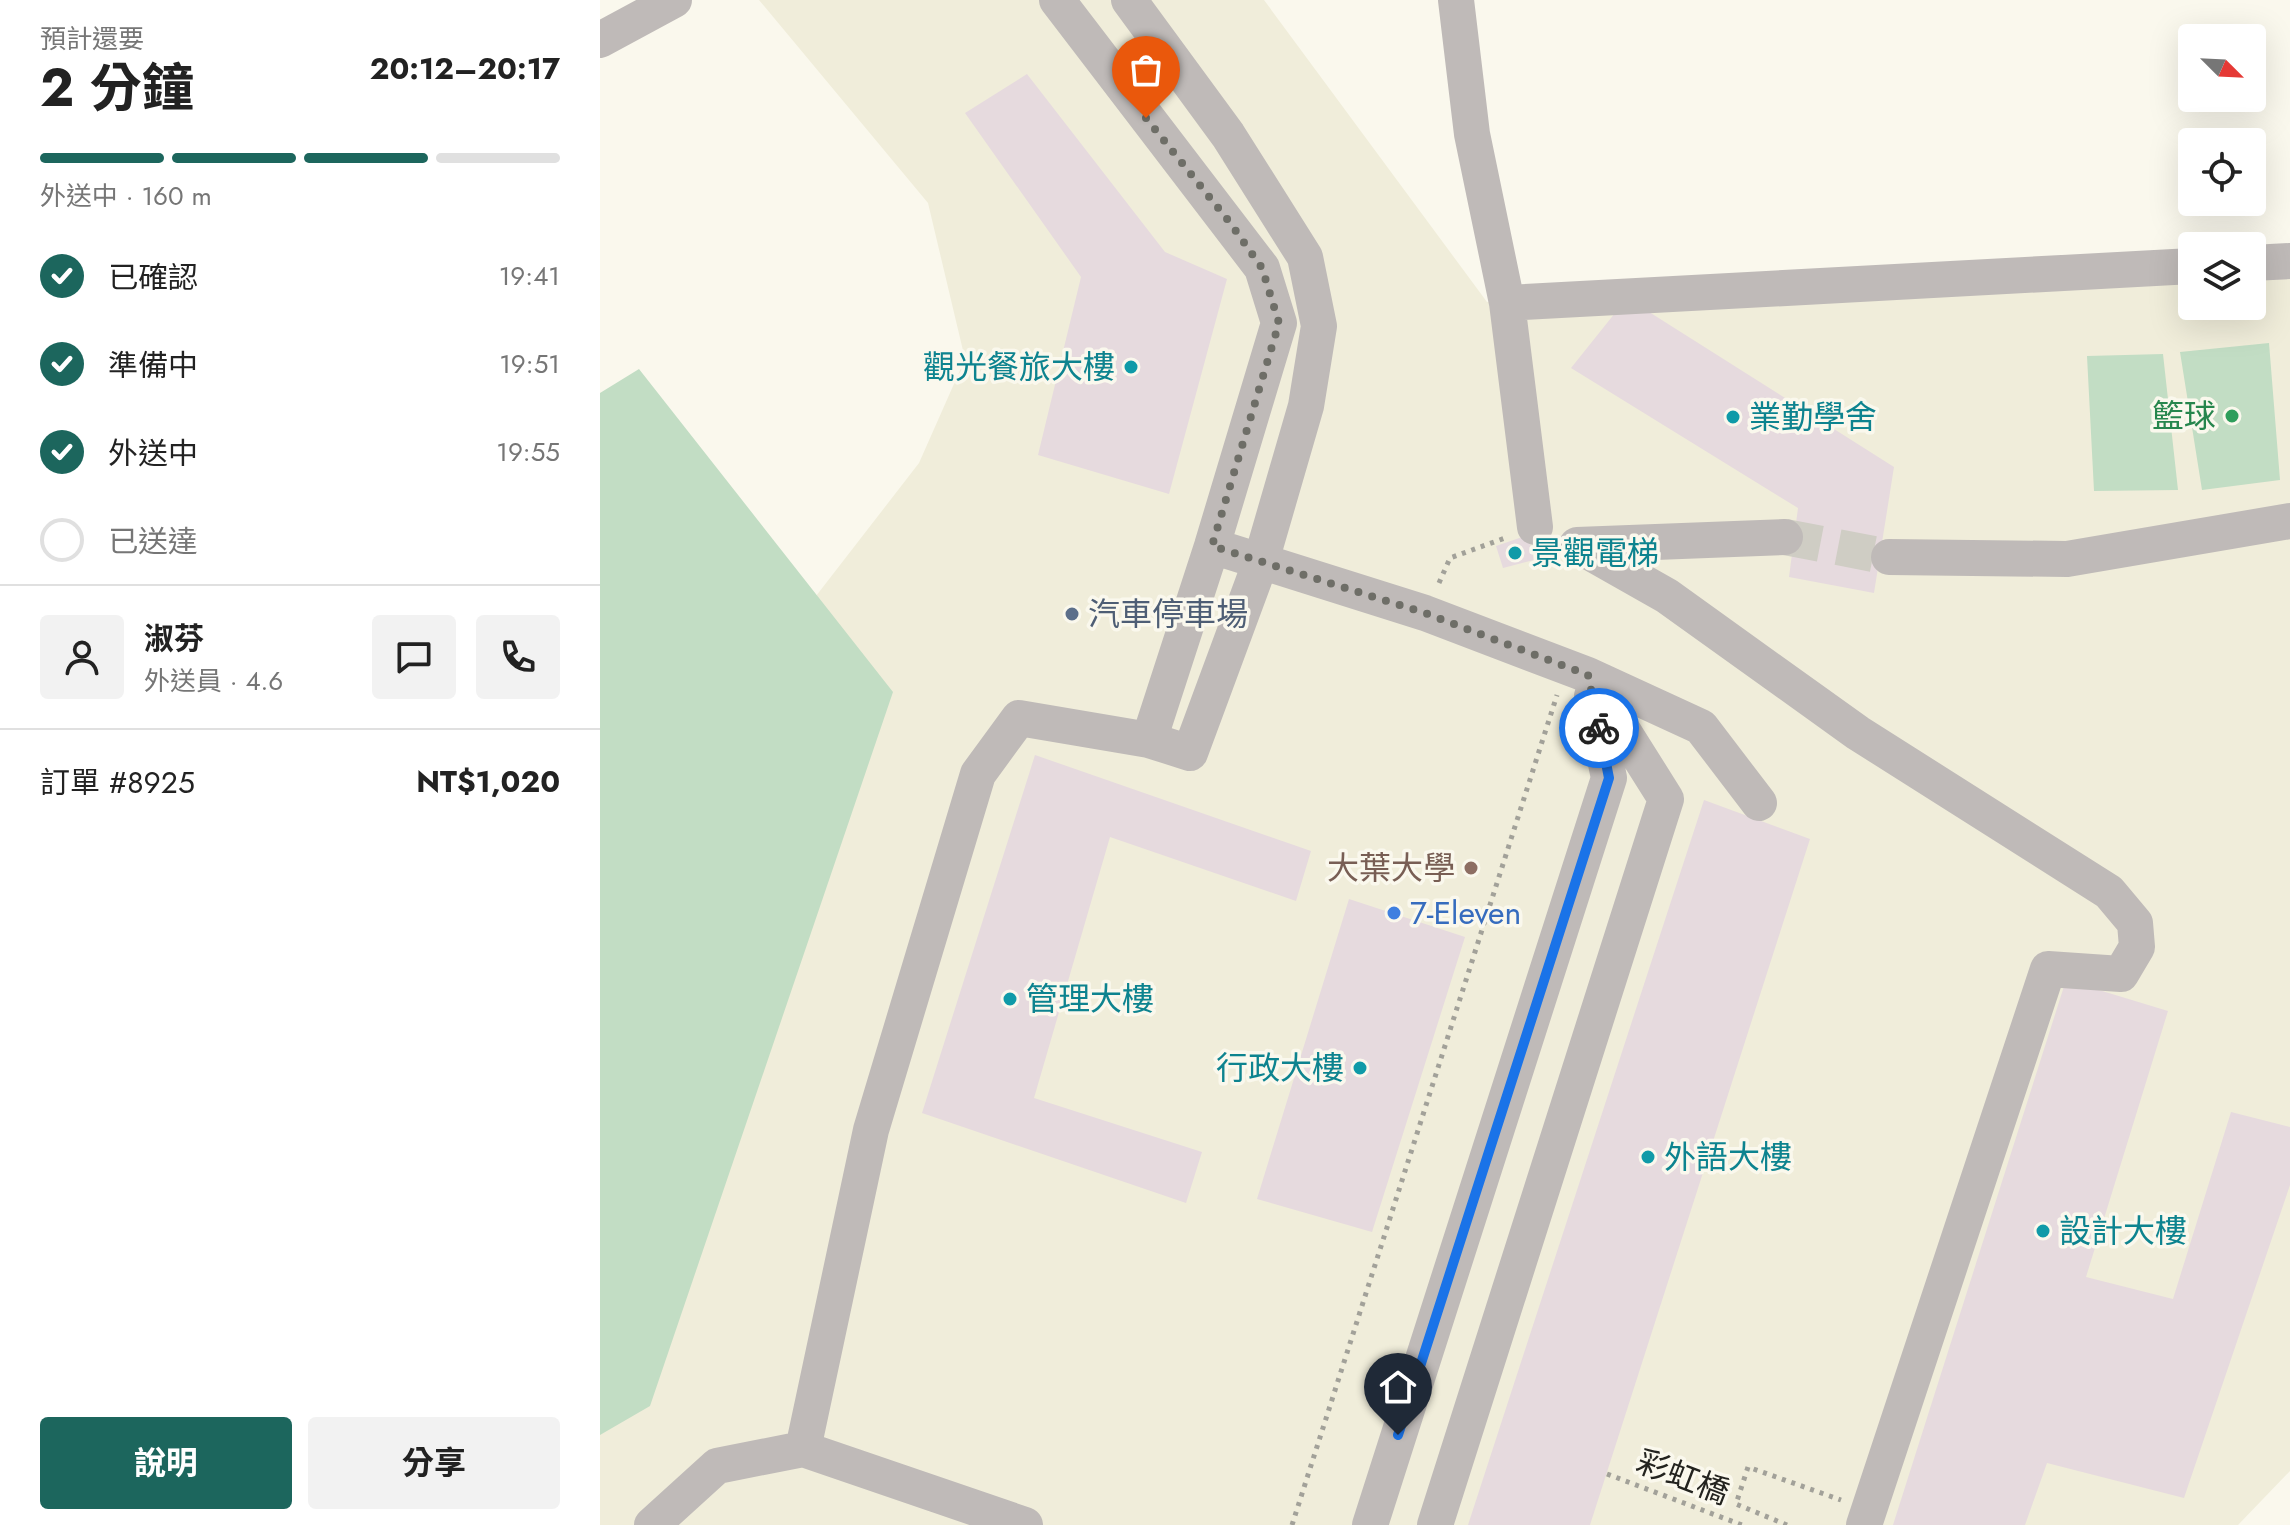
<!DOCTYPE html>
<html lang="zh-TW">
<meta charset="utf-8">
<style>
body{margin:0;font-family:Jost,"Noto Sans TC",sans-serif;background:#f2f2f2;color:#222;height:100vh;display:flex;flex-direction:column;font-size:30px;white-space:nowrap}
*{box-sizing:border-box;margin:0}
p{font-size:26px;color:#767676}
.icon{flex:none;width:44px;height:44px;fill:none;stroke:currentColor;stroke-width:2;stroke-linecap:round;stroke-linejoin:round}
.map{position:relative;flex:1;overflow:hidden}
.sheet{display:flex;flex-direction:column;background:#fff;width:600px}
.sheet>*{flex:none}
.needle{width:52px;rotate:114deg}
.buttons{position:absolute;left:1578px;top:24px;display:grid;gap:16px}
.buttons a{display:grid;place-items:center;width:88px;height:88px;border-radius:8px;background:#fff;box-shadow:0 8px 32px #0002;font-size:40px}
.pin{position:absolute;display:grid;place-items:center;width:68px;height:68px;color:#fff;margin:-82px -34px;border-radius:50% 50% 50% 0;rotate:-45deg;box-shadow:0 0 8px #0007}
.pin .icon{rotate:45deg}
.courier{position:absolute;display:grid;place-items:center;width:80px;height:80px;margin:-40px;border:6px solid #1a73e8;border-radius:50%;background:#fff;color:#222;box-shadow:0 2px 10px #0007}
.headline em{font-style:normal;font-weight:700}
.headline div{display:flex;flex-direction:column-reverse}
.headline{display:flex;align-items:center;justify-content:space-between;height:136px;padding:0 40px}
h1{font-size:52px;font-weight:700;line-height:60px}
.bar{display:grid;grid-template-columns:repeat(4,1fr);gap:12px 8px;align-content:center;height:96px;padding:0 40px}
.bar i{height:10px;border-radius:6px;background:#e0e0e0}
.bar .on{background:#1c665d}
.bar p{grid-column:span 4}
.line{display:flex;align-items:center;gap:20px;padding:0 40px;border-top:2px solid #e0e0e0}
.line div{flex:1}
.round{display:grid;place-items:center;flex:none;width:84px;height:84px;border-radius:8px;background:#f2f2f2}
ol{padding:0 40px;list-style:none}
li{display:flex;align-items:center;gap:24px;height:88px}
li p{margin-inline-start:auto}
li .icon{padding:8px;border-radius:50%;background:#1c665d;color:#fff;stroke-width:4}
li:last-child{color:#767676}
li i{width:44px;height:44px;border:4px solid #e0e0e0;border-radius:50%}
.button{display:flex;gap:16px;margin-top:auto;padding:16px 40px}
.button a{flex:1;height:92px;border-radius:8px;background:#1c665d;color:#fff;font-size:32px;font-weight:700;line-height:92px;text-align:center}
.button a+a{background:#f2f2f2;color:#222}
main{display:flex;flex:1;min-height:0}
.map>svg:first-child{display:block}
.built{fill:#f0edda}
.green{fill:#c2ddc4}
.building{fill:#e6dade}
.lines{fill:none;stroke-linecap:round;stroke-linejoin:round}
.minor-tunnel{stroke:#cfcdc4;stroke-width:36;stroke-dasharray:36 18;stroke-linecap:butt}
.path{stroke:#a2a199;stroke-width:5;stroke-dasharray:4 6;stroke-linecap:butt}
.minor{stroke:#bfbab8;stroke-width:36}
.done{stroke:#6e6e67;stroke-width:8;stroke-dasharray:0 14.4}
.route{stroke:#1a73e8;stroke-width:10}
.culture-dot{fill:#0f9aa8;stroke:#faf8ed;stroke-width:3}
.leisure-dot{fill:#2e9e5b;stroke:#faf8ed;stroke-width:3}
.service-dot{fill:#5c6f8a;stroke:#faf8ed;stroke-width:3}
.education-dot{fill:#8d6e63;stroke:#faf8ed;stroke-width:3}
.shop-dot{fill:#3f7fe0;stroke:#faf8ed;stroke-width:3}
.labels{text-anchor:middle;stroke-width:7;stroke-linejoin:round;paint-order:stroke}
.culture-label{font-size:32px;fill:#0d838f;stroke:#faf8ed;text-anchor:start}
.leisure-label{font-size:32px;fill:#27864d;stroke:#faf8ed;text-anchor:end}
.service-label{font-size:32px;fill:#4e5e75;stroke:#faf8ed;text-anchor:start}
.education-label{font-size:32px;fill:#785e54;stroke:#faf8ed;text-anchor:end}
.shop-label{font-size:32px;fill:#366cbe;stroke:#faf8ed;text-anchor:start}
.street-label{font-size:32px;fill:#23231f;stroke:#faf8ed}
</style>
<main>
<section class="sheet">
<div class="headline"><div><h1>2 分鐘</h1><p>預計還要</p></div><em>20:12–20:17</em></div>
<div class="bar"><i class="on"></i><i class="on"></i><i class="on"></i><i></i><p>外送中 · 160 m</p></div>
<ol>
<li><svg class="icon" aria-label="check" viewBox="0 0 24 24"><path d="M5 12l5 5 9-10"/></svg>已確認<p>19:41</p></li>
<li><svg class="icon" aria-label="check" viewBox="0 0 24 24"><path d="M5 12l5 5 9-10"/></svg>準備中<p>19:51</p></li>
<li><svg class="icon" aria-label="check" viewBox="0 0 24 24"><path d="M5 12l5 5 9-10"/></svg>外送中<p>19:55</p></li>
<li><i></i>已送達</li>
</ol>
<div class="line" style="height:144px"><a class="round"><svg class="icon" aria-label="person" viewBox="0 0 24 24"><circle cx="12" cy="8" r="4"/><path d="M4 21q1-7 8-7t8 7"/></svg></a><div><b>淑芬</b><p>外送員 · 4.6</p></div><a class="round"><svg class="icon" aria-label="chat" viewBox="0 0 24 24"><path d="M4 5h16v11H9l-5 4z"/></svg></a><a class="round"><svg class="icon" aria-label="phone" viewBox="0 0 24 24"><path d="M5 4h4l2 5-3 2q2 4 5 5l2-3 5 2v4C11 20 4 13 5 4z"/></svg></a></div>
<div class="line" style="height:104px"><div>訂單 #8925</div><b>NT$1,020</b></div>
<div class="button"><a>說明</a><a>分享</a></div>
</section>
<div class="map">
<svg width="1690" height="1525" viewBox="0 0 1690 1525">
<rect width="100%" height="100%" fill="#faf8ed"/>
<!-- built -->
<path class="built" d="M 159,0 L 664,0 L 887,302 L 1592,263 L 1592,306 L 1652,306 L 1652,259 L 1690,257 L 1690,1471 L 1638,1525 L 0,1525 L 0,995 L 103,742 L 319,463 L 365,359 L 328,203 Z"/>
<!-- green -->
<path class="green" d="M 1669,343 L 1680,480 L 1602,490 L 1580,352 Z
M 1563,354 L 1578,490 L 1494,491 L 1487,356 Z
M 39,369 L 293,692 L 50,1406 L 0,1435 L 0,393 Z"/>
<!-- building -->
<path class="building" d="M 427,74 L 565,252 L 627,279 L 569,494 L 438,455 L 481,277 L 365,113 Z
M 1027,298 L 1294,467 L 1274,593 L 1189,577 L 1198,508 L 971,368 Z
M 928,535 L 934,560 L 903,568 L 896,546 Z
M 435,755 L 711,851 L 696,901 L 510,837 L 434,1098 L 602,1152 L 586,1203 L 322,1113 Z
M 1104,800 L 1210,839 L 990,1525 L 868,1525 Z
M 749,899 L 865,937 L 772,1232 L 657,1199 Z
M 1466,980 L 1568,1011 L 1486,1277 L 1573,1299 L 1631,1112 L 1690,1127 L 1690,1185 L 1584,1498 L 1447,1463 L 1425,1525 L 1293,1525 Z"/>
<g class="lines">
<!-- minor-tunnel -->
<path class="minor-tunnel" d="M 1185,537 L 1289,557"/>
<!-- path -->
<path class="path" d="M 839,583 L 850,558 L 905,538
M 1007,1474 L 1142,1525
M 692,1525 L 957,695
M 1187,1525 L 1136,1504 L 1148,1467 L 1241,1500"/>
<!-- minor -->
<path class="minor" d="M 457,0 L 662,268 L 679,323 L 612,546 L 549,740
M 856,0 L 872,134 L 907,303 L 935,527
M 0,40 L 74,0
M 1652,263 L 1690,261
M 907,303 L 1592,266
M 1185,537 L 977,545 L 1067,596 L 1258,733 L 1509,892 L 1535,923 L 1537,947 L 1521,974 L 1448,969 L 1264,1525
M 612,546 L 825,613 L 988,675 L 1066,799 L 835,1525
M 1289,557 L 1467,559 L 1690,521
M 988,675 L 1101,727 L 1159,803
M 52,1525 L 117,1466 L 203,1449
M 425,1525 L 203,1449 L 271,1130 L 378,774 L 419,718 L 549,740 L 590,753 L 661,561 L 706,406 L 719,326 L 705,257 L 628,135 L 529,0
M 770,1525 L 1009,778 L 992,696"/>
</g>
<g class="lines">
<!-- done -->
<path class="done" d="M 546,118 L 631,224 L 662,268 L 679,323 L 612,546 L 825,613 L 988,675 L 999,728"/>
<!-- route -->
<path class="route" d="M 798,1435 L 1009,778 L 999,728"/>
</g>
<!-- markers -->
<g class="culture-dot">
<circle cx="531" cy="367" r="8"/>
<circle cx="1133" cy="417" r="8"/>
<circle cx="915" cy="553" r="8"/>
<circle cx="410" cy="999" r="8"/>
<circle cx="760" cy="1068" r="8"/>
<circle cx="1048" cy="1157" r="8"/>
<circle cx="1443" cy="1231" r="8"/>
</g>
<circle class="leisure-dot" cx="1632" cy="416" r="8"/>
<circle class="service-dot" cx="472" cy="614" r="8"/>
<circle class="education-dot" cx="871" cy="868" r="8"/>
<circle class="shop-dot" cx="794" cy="913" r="8"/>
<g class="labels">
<!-- culture labels -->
<g class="culture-label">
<text x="515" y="378" text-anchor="end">觀光餐旅大樓</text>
<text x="1149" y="428">業勤學舍</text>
<text x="931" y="564">景觀電梯</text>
<text x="426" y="1010">管理大樓</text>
<text x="744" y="1079" text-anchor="end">行政大樓</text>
<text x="1064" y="1168">外語大樓</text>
<text x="1459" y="1242">設計大樓</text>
</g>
<!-- leisure labels -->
<g class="leisure-label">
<text x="1616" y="427">籃球</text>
</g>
<!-- service labels -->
<g class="service-label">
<text x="488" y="625">汽車停車場</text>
</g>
<!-- education labels -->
<g class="education-label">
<text x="855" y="879">大葉大學</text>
</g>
<!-- shop labels -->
<g class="shop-label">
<text x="810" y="924">7-Eleven</text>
</g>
<!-- street labels -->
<g class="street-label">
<text transform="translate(1083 1477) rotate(21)" y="11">彩虹橋</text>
</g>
</g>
</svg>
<div class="buttons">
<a><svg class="needle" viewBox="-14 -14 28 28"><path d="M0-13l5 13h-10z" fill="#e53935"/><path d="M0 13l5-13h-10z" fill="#767676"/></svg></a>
<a><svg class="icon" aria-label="locate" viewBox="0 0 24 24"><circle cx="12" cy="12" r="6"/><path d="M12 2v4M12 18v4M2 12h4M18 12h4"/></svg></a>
<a><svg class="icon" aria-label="layers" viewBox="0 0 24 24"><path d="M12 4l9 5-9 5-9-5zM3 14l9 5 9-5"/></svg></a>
</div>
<div class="pin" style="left:546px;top:118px;background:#ea580c"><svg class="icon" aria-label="bag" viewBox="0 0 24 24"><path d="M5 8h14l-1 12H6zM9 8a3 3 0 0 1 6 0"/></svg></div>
<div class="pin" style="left:798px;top:1435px;background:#1f2937"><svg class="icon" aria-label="home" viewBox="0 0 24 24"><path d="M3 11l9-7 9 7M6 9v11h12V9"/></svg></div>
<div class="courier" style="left:999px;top:728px"><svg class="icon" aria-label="bike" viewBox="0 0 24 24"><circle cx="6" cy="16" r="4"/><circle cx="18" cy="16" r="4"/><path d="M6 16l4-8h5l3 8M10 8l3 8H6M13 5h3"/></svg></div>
</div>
</main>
